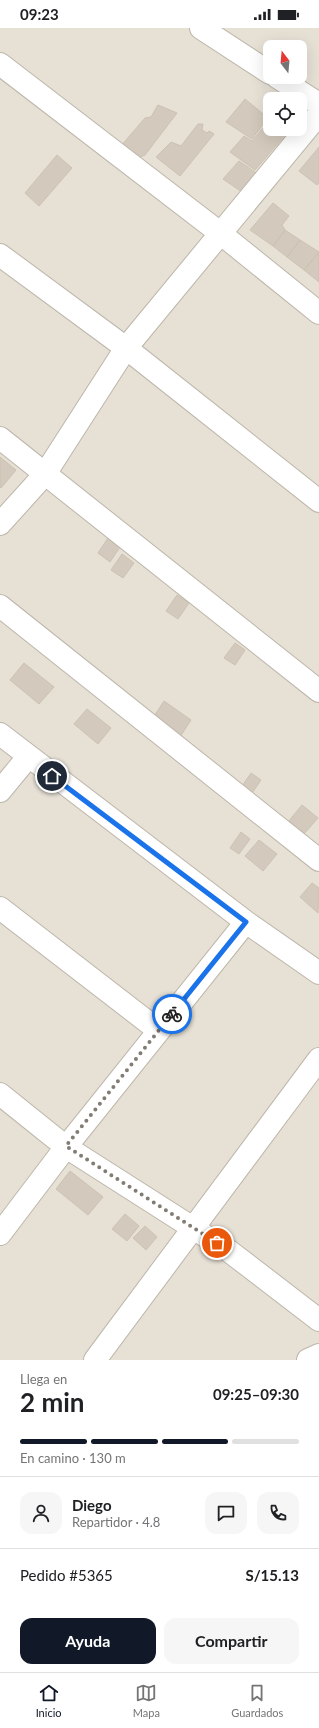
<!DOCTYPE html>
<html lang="es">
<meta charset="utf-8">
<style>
body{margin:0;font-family:Lato,sans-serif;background:#f6f6f6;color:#202124;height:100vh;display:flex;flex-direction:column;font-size:15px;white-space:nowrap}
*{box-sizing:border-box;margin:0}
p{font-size:13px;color:#757577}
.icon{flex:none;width:22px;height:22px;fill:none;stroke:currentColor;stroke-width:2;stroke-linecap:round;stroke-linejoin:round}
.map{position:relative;height:1332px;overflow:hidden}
.panel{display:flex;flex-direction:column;background:#fff;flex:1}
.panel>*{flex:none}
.needle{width:26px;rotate:344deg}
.tools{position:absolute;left:263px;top:12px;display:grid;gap:8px}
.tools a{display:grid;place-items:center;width:44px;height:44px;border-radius:8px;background:#fff;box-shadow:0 4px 16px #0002;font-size:20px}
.pin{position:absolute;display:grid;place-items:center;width:34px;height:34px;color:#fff;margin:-17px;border:2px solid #fff;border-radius:50%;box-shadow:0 1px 4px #0007}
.courier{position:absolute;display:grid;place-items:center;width:40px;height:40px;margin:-20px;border:3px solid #1a73e8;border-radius:50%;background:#fff;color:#222;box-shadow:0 1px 5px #0007}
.summary em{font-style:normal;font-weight:700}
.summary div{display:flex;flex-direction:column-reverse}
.summary{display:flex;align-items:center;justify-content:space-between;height:68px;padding:0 20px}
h1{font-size:26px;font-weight:700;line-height:30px}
.bar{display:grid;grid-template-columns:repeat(4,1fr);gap:6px 4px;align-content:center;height:48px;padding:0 20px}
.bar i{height:5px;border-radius:3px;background:#e0e0e0}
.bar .selected{background:#111827}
.bar p{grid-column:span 4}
.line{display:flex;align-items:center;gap:10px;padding:0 20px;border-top:1px solid #e0e0e0}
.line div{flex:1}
.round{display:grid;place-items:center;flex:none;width:42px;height:42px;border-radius:12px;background:#f6f6f6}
.action{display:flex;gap:8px;margin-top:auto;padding:8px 20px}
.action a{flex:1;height:46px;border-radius:12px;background:#111827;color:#fff;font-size:16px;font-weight:700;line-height:46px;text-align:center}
.action a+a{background:#f6f6f6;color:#202124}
.status{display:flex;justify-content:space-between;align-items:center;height:28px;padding:0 20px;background:#fff;direction:ltr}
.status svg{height:11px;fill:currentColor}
.tab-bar{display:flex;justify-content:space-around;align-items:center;height:56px;border-top:1px solid #e0e0e0;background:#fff;font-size:11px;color:#757577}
.tab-bar a{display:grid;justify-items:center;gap:2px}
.tab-bar .selected{color:#111827}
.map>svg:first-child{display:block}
.residential{fill:#e6e0d5;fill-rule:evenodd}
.building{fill:#d3cabd;stroke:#cdc2b1}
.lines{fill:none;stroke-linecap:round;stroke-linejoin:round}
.street-casing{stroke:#bdb6aa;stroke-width:24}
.street{stroke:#fff;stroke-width:22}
.done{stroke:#827d74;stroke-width:4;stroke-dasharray:0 7.2}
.route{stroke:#1a73e8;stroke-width:5}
</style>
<div class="status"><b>09:23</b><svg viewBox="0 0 49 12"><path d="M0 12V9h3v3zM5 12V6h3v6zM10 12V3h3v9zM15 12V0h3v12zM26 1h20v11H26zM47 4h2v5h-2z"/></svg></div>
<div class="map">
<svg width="319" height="1332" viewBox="0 0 319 1332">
<rect width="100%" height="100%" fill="#f2efe7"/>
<!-- residential -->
<path class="residential" d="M 0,0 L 319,0 L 319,1332 L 0,1332 ZM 270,19 L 300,19 L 300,49 L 270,49 ZM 270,71 L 300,71 L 300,101 L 270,101 Z"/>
<!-- building -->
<path class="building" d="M 245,71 L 268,90 L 252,111 L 226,94 Z
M 158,77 L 177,85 L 145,127 L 134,132 L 120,119 L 145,90 L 151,89 Z
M 269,93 L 270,101 L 280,101 L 286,106 L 255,142 L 230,124 L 244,108 L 252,113 Z
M 198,96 L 203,96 L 202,102 L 207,105 L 209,103 L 214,106 L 180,148 L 156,129 L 171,114 L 181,118 Z
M 319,119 L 319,154 L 317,157 L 299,143 Z
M 57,127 L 72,140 L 39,178 L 25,165 Z
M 239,133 L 258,146 L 242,164 L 223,151 Z
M 273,175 L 289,188 L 282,197 L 285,202 L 273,218 L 250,202 Z
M 285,202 L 300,212 L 287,229 L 273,218 Z
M 300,212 L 319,224 L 304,242 L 287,229 Z
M 319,224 L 319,254 L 304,242 Z
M 0,429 L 16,442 L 1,460 L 0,459 Z
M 108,510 L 120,519 L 110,534 L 98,525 Z
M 122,526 L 134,535 L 123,550 L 111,542 Z
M 177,567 L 189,575 L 178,591 L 166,583 Z
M 235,615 L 245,622 L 235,637 L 224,630 Z
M 24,635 L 54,659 L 39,676 L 10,652 Z
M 164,673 L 191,692 L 178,712 L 151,693 Z
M 87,681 L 111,700 L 98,716 L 74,696 Z
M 251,745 L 261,752 L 250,768 L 240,761 Z
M 302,777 L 318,790 L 303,807 L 288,794 Z
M 241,804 L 250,811 L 239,826 L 230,820 Z
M 259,812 L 277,826 L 263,843 L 245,828 Z
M 312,855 L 319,860 L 318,885 L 300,869 Z
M 70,1143 L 103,1169 L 88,1187 L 56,1161 Z
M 125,1186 L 139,1198 L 127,1213 L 112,1201 Z
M 145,1198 L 157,1209 L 146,1222 L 133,1210 Z"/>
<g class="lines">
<!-- street casing -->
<g class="street-casing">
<path id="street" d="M 201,0 L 270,45
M 0,36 L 220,205 L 319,285
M 277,49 L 319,76
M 0,227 L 126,320 L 319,473
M 0,410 L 319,663
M 0,496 L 45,446 L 126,320 L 319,86
M 0,578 L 319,832
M 0,706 L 246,894 L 319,945
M 0,763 L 28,729
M 0,880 L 158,1002
M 0,1066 L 66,1119 L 229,1223 L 319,1292
M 0,1206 L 66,1119 L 246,894
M 95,1332 L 319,1031
M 308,1332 L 319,1327"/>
</g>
<!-- street -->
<use href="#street" class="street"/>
</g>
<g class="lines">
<!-- done -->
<path class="done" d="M 172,986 L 66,1118 L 217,1215"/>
<!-- route -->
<path class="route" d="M 52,748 L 246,894 L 172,986"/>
</g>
</svg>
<div class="tools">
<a><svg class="needle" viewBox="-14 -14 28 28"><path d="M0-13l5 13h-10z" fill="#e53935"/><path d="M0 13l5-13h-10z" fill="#757577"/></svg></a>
<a><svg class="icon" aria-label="locate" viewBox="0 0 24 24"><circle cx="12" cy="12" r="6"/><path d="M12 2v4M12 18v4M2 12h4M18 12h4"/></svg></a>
</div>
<div class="pin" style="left:217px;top:1215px;background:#ea580c"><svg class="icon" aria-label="bag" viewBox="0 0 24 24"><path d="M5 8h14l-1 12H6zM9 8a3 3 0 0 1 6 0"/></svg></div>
<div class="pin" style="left:52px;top:748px;background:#1f2937"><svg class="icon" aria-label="home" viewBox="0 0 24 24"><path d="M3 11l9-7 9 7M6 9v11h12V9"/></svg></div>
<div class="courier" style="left:172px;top:986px"><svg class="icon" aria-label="bike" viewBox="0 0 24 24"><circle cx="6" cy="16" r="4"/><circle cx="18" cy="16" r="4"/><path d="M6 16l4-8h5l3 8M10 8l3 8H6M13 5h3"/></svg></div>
</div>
<section class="panel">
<div class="summary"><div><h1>2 min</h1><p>Llega en</p></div><em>09:25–09:30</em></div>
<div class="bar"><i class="selected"></i><i class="selected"></i><i class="selected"></i><i></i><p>En camino · 130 m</p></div>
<div class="line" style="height:72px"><a class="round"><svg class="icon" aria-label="person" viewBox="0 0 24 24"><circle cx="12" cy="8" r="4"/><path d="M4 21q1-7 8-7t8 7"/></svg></a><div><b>Diego</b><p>Repartidor · 4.8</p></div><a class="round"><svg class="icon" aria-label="chat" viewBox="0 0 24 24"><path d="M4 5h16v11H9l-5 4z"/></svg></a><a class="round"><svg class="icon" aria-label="phone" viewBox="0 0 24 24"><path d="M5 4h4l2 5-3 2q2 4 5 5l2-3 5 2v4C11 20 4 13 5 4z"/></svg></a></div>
<div class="line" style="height:52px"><div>Pedido #5365</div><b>S/15.13</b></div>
<div class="action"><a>Ayuda</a><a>Compartir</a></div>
</section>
<nav class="tab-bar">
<a class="selected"><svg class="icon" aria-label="home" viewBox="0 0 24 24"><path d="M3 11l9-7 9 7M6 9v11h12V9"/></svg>Inicio</a>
<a><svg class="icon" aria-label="map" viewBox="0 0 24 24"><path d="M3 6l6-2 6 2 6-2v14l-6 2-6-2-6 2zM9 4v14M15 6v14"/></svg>Mapa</a>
<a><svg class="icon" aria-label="saved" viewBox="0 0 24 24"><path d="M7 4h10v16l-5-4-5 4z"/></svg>Guardados</a>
</nav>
